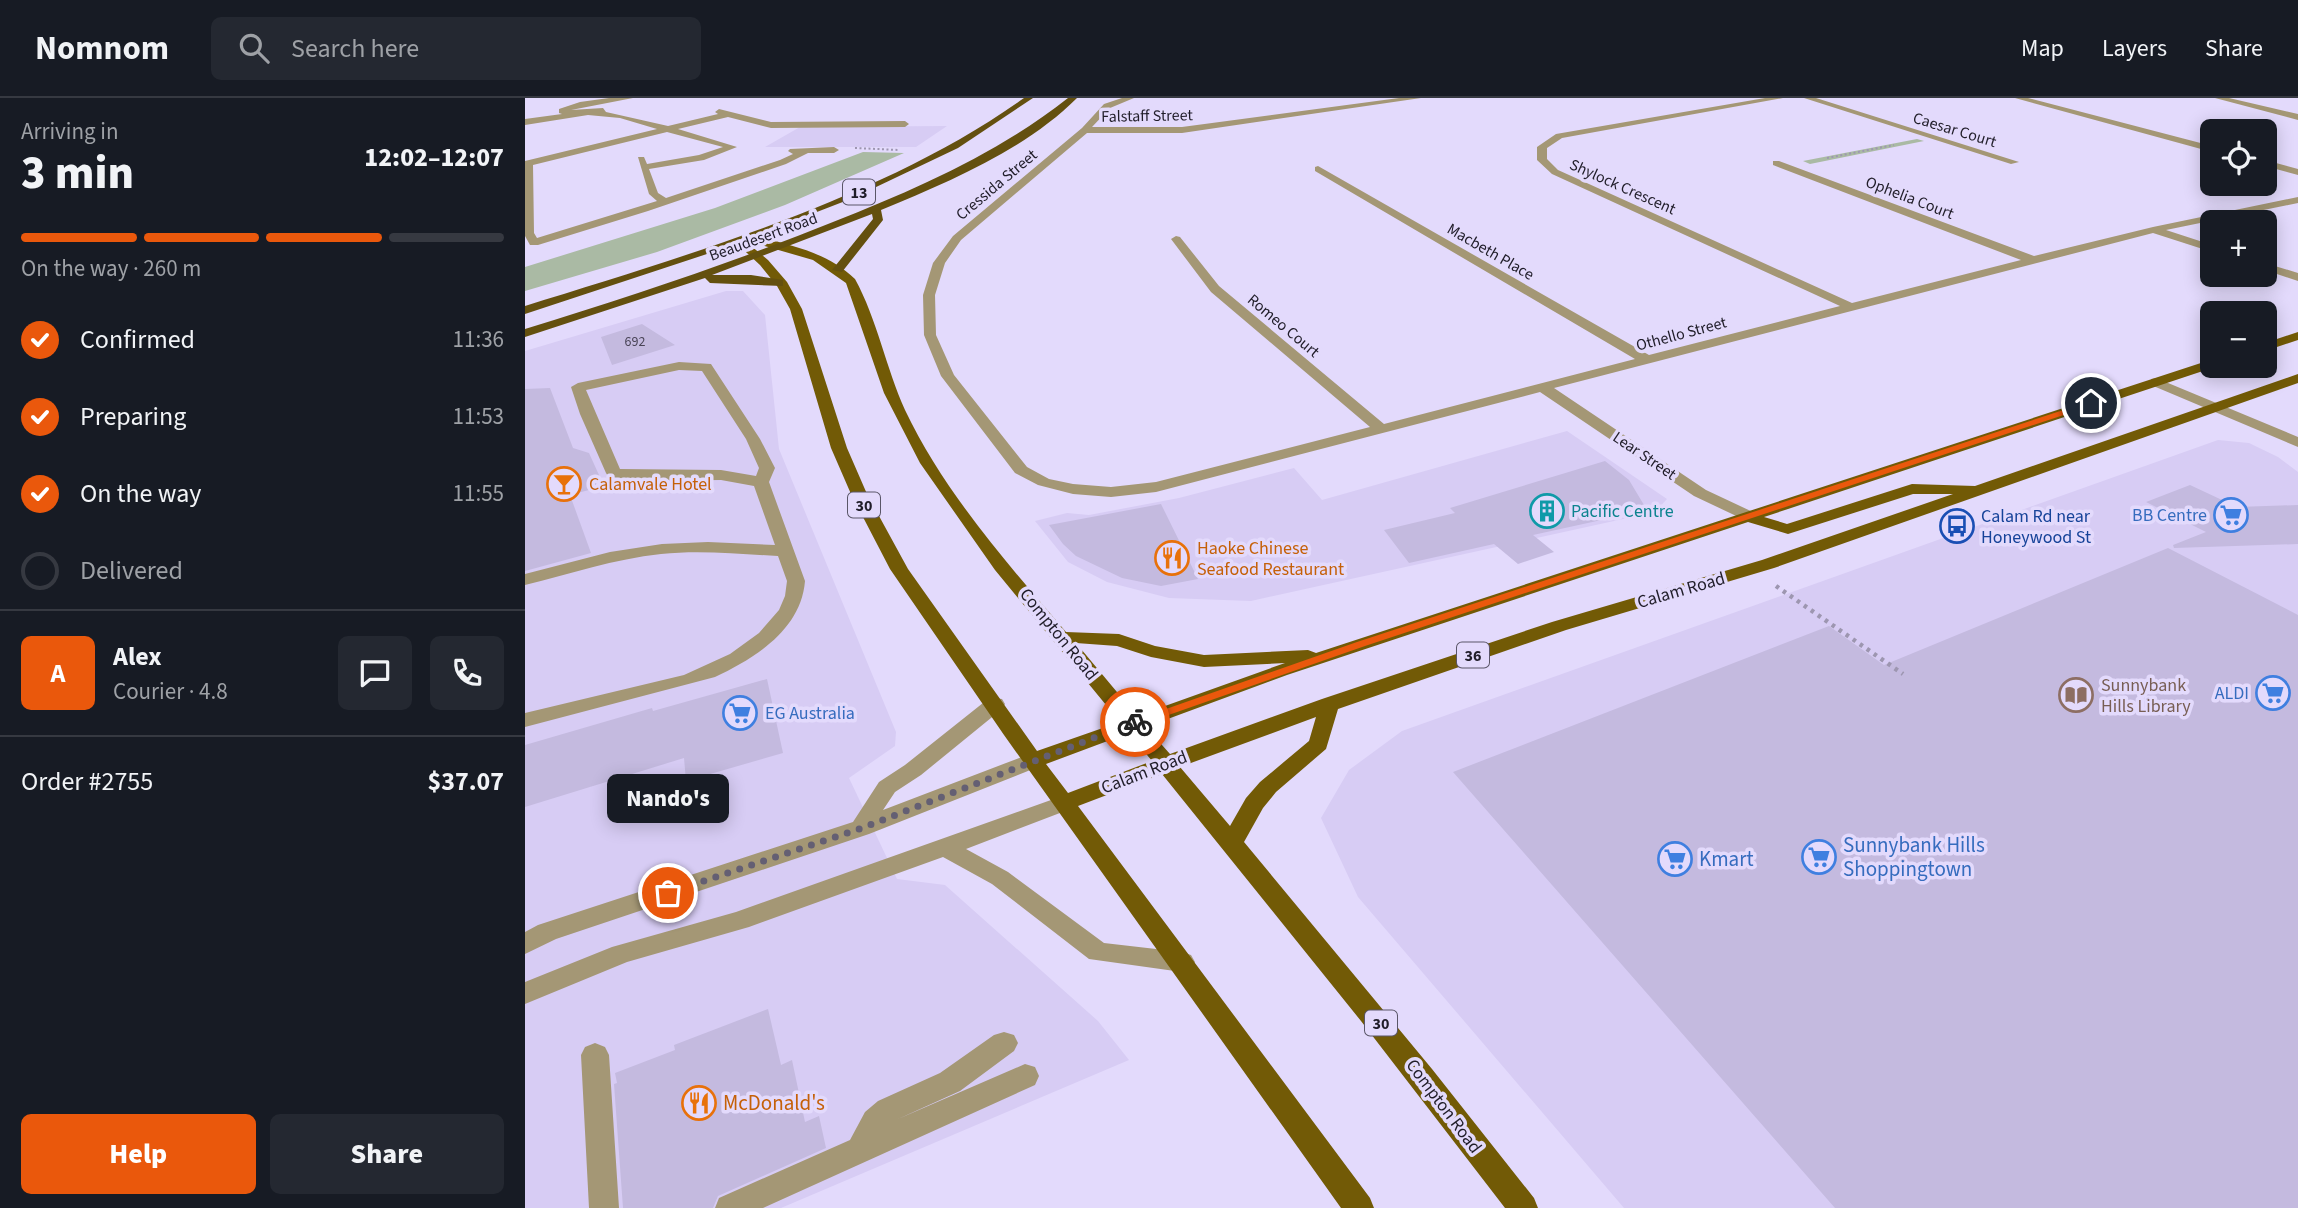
<!DOCTYPE html>
<meta charset="utf-8">
<style>
body{margin:0;font-family:"Source Sans 3",sans-serif;background:#242831;color:#f1f3f6;height:100vh;display:flex;flex-direction:column;font-size:26px;white-space:nowrap}
*{box-sizing:border-box;margin:0}
p{font-size:23px;color:#9ea1a6}
.icon{flex:none;width:38px;height:38px;fill:none;stroke:currentColor;stroke-width:2;stroke-linecap:round;stroke-linejoin:round}
.map{position:relative;flex:1;overflow:hidden}
.side{display:flex;flex-direction:column;background:#171b24;width:525px}
.side>*{flex:none}
.controls{position:absolute;left:1675px;top:21px;display:grid;gap:14px}
.controls a{display:grid;place-items:center;width:77px;height:77px;border-radius:10px;background:#171b24;box-shadow:0 4px 18px #0003;font-size:35px}
.pin{position:absolute;display:grid;place-items:center;width:60px;height:60px;color:#fff;margin:-30px;border:4px solid #fff;border-radius:50%;box-shadow:0 2px 7px #0007}
.courier{position:absolute;display:grid;place-items:center;width:70px;height:70px;margin:-35px;border:5px solid #ea580c;border-radius:50%;background:#fff;color:#222;box-shadow:0 2px 9px #0007}
.bubble{position:absolute;height:49px;border-radius:10px;background:#171b24;box-shadow:0 4px 18px #0003;font-size:23px;font-weight:800;line-height:49px;text-align:center}
.summary em{font-style:normal;font-weight:800}
.summary div{display:flex;flex-direction:column-reverse}
.summary{display:flex;align-items:center;justify-content:space-between;height:119px;padding:0 21px}
h1{font-size:46px;font-weight:800;line-height:52px}
.bar{display:grid;grid-template-columns:repeat(4,1fr);gap:10px 7px;align-content:center;height:84px;padding:0 21px}
.bar i{height:9px;border-radius:5px;background:#363941}
.bar .active{background:#ea580c}
.bar p{grid-column:span 4}
.line{display:flex;align-items:center;gap:18px;padding:0 21px;border-top:2px solid #363941}
.line div{flex:1}
.round{display:grid;place-items:center;flex:none;width:74px;height:74px;border-radius:10px;background:#242831}
ol{padding:0 21px;list-style:none}
li{display:flex;align-items:center;gap:21px;height:77px}
li p{margin-inline-start:auto}
li .icon{padding:7px;border-radius:50%;background:#ea580c;color:#fff;stroke-width:4}
li:last-child{color:#9ea1a6}
li i{width:38px;height:38px;border:4px solid #363941;border-radius:50%}
.action{display:flex;gap:14px;margin-top:auto;padding:14px 21px}
.action a{flex:1;height:80px;border-radius:10px;background:#ea580c;color:#fff;font-size:28px;font-weight:800;line-height:80px;text-align:center}
.action a+a{background:#242831;color:#f1f3f6}
header{display:flex;align-items:center;gap:42px;box-sizing:border-box;height:98px;padding:0 35px;background:#171b24;border-bottom:2px solid #363941}
header strong{font-size:33px}
nav{display:flex;gap:38px;margin-inline-start:auto;font-size:24px}
.search{width:490px;height:63px;background:#242831;display:flex;align-items:center;gap:18px;box-sizing:border-box;padding:0 24px;border-radius:10px;color:#9ea1a6;font-size:26px}
main{display:flex;flex:1;min-height:0}
.map>svg:first-child{display:block}
.built{fill:#d7ccf4}
.green{fill:#aabaa4}
.building{fill:#c4badf}
.lines{fill:none;stroke-linecap:round;stroke-linejoin:round}
.path-far1{stroke:#9d96b0;stroke-width:2;stroke-dasharray:2 2.5;stroke-linecap:butt}
.path{stroke:#9d96b0;stroke-width:4.5;stroke-dasharray:3.5 5;stroke-linecap:butt}
.service{fill:#a49775;fill-rule:evenodd}
.minor{fill:#a49775;fill-rule:evenodd}
.tertiary{fill:#a49775;fill-rule:evenodd}
.primary{fill:#725a06;fill-rule:evenodd}
.trunk{fill:#64500f;fill-rule:evenodd}
.route{fill:#ea580c}
.done{stroke:#645f73;stroke-width:7;stroke-dasharray:0 12.6}
.labels{text-anchor:middle;stroke-width:7;stroke-linejoin:round;paint-order:stroke}
.number-label{font-size:14px;fill:#494456}
.far-street-label{font-size:16px;fill:#201d29;stroke:#e3dafc}
.shield{fill:#e3dafc;stroke:#5a5668;stroke-width:2}
.shield-label{font-size:16px;font-weight:bold;fill:#201d29}
.food-label{font-size:18px;fill:#c56008;stroke:#e3dafc;text-anchor:start}
.culture-label{font-size:18px;fill:#0d838f;stroke:#e3dafc;text-anchor:start}
.shop-label{font-size:18px;fill:#366cbe;stroke:#e3dafc;text-anchor:end}
.transit-label{font-size:18px;fill:#164399;stroke:#e3dafc;text-anchor:start}
.street-label{font-size:18px;fill:#201d29;stroke:#e3dafc}
.education-label{font-size:18px;fill:#785e54;stroke:#e3dafc;text-anchor:start}
.near-shop-label{font-size:21px;fill:#366cbe;stroke:#e3dafc;text-anchor:start}
.near-food-label{font-size:21px;fill:#c56008;stroke:#e3dafc;text-anchor:start}
</style>
<header>
<strong>Nomnom</strong>
<div class="search"><svg class="icon" aria-label="search" viewBox="0 0 24 24"><circle cx="10" cy="10" r="6"/><path d="M15 15l6 6"/></svg>Search here</div>
<nav><a>Map</a><a>Layers</a><a>Share</a></nav>
</header>
<main>
<section class="side">
<div class="summary"><div><h1>3 min</h1><p>Arriving in</p></div><em>12:02–12:07</em></div>
<div class="bar"><i class="active"></i><i class="active"></i><i class="active"></i><i></i><p>On the way · 260 m</p></div>
<ol>
<li><svg class="icon" aria-label="check" viewBox="0 0 24 24"><path d="M5 12l5 5 9-10"/></svg>Confirmed<p>11:36</p></li>
<li><svg class="icon" aria-label="check" viewBox="0 0 24 24"><path d="M5 12l5 5 9-10"/></svg>Preparing<p>11:53</p></li>
<li><svg class="icon" aria-label="check" viewBox="0 0 24 24"><path d="M5 12l5 5 9-10"/></svg>On the way<p>11:55</p></li>
<li><i></i>Delivered</li>
</ol>
<div class="line" style="height:126px"><b class="round" style="background:#ea580c;color:#fff">A</b><div><b>Alex</b><p>Courier · 4.8</p></div><a class="round"><svg class="icon" aria-label="chat" viewBox="0 0 24 24"><path d="M4 5h16v11H9l-5 4z"/></svg></a><a class="round"><svg class="icon" aria-label="phone" viewBox="0 0 24 24"><path d="M5 4h4l2 5-3 2q2 4 5 5l2-3 5 2v4C11 20 4 13 5 4z"/></svg></a></div>
<div class="line" style="height:91px"><div>Order #2755</div><b>$37.07</b></div>
<div class="action"><a>Help</a><a>Share</a></div>
</section>
<div class="map">
<svg width="1773" height="1110" viewBox="0 0 1773 1110">
<rect width="100%" height="100%" fill="#e3dafc"/>
<!-- built -->
<path class="built" d="M 422,28 L 391,49 L 240,49 L 275,29 Z
M 201,193 L 218,193 L 240,217 L 254,351 L 371,634 L 370,648 L 324,680 L 372,781 L 420,787 L 573,923 L 604,962 L 256,1110 L 0,1110 L 0,253 Z
M 1042,333 L 1142,401 L 1130,414 L 726,503 L 644,500 L 582,484 L 543,464 L 510,423 L 542,415 L 564,417 L 654,400 L 769,370 L 797,402 Z
M 1693,342 L 1724,345 L 1753,359 L 1773,374 L 1773,1110 L 1099,1110 L 833,799 L 796,720 L 824,672 L 877,633 Z"/>
<!-- green -->
<path class="green" d="M 1392,41 L 1399,43 L 1285,66 L 1278,63 Z
M 338,54 L 379,55 L 260,107 L 132,154 L 0,193 L 0,169 L 190,110 Z"/>
<!-- building -->
<path class="building" d="M 117,226 L 150,247 L 87,267 L 76,239 Z
M 25,290 L 48,350 L 64,355 L 79,388 L 45,397 L 66,455 L 0,473 L 0,291 Z
M 1080,363 L 1104,382 L 1122,412 L 1008,437 L 1029,454 L 993,466 L 969,446 L 884,465 L 859,432 L 930,415 L 925,410 Z
M 1665,387 L 1712,409 L 1773,407 L 1773,446 L 1649,450 L 1648,447 L 1681,434 L 1621,404 Z
M 636,406 L 673,481 L 636,488 L 597,480 L 551,458 L 538,446 L 524,427 Z
M 1643,450 L 1773,517 L 1773,1110 L 1310,1110 L 928,674 L 1304,528 L 1359,567 Z
M 242,581 L 258,655 L 161,683 L 159,660 L 0,709 L 0,647 L 127,610 L 128,613 Z
M 243,911 L 256,967 L 267,962 L 280,1024 L 294,1018 L 301,1050 L 193,1098 L 188,1110 L 98,1110 L 89,986 L 92,985 L 90,975 L 150,952 L 149,947 Z"/>
<g class="lines">
<!-- path-far1 -->
<path class="path-far1" d="M 330,50 L 374,52
M 1302,60 L 1369,47"/>
<!-- path -->
<path class="path" d="M 1251,488 L 1378,576"/>
<!-- service -->
<path class="service" d="M 154,264 L 186,266 L 235,341 L 250,370 L 244,384 L 280,483 C 276,532 230,560 190,579 L 0,629 L 0,615 L 159,577 L 205,556 L 234,535 L 254,512 L 260,498 L 262,483 L 253,458 C 214,456 175,452 136,456 C 89,461 45,476 0,487 L 0,476 L 85,454 L 137,446 L 183,444 L 250,447 L 229,388 L 196,382 L 106,383 L 83,378 L 81,375 L 55,316 L 46,289 L 53,285 ZM 154,272 L 177,273 L 221,341 L 234,370 L 231,378 L 196,372 L 95,371 L 61,292 Z
M 470,600 L 477,601 L 480,606 L 477,611 L 396,677 L 370,694 L 358,712 L 502,657 L 518,657 L 521,662 L 518,667 L 344,736 L 31,841 L 0,856 L 0,834 L 13,827 L 328,724 L 354,684 L 380,667 L 463,601 Z
M 540,697 L 548,700 L 551,705 L 548,710 L 441,751 L 483,774 L 579,845 L 657,854 L 666,857 L 670,864 L 666,871 L 657,874 L 564,861 L 467,786 L 418,759 L 224,829 L 102,864 L 0,906 L 0,884 L 87,849 L 211,814 Z
M 479,934 L 489,937 L 493,945 L 489,953 L 435,993 L 373,1021 L 500,966 L 510,969 L 514,978 L 510,987 L 238,1110 L 190,1110 L 194,1100 L 325,1042 L 340,1014 L 353,1003 L 415,975 L 469,937 Z
M 70,945 L 80,949 L 84,957 L 94,1110 L 64,1110 L 56,957 L 60,949 Z"/>
<!-- minor -->
<path class="minor" d="M 84,0 L 108,0 L 46,12 L 78,10 L 81,14 L 143,28 L 193,16 L 190,14 L 194,11 L 246,24 L 380,23 L 384,26 L 380,29 L 246,30 L 203,19 L 153,31 L 212,49 L 179,62 L 124,71 L 133,95 L 141,100 L 255,62 L 268,56 L 263,53 L 265,51 L 309,49 L 314,52 L 309,55 L 283,55 L 261,66 L 123,113 L 13,147 L 5,147 L 0,138 L 0,63 L 132,31 L 95,20 L 63,17 L 0,27 L 0,21 L 37,16 L 34,15 L 34,11 L 55,4 ZM 142,34 L 198,49 L 174,57 L 122,66 L 119,59 L 113,59 L 124,96 L 132,103 L 12,140 L 9,135 L 8,67 Z
M 597,0 L 609,0 L 585,10 L 567,29 L 657,29 L 874,0 L 896,0 L 657,35 L 562,35 L 436,142 L 420,165 L 410,197 L 411,237 L 429,277 L 502,369 L 524,381 L 548,386 L 586,389 L 631,384 L 845,329 L 686,194 L 646,141 L 651,138 L 655,139 L 694,188 L 859,326 L 1110,261 L 790,73 L 790,69 L 793,68 L 1124,257 L 1315,208 L 1027,76 L 1012,62 L 1012,49 L 1031,36 L 1240,0 L 1258,0 L 1037,40 L 1022,50 L 1022,61 L 1033,72 L 1327,205 L 1496,162 L 1248,67 L 1248,63 L 1254,63 L 1509,158 L 1628,129 L 1773,99 L 1773,105 L 1641,132 L 1687,147 L 1687,154 L 1628,135 L 1029,290 L 1181,392 L 1230,415 L 1232,419 L 1230,423 L 1224,424 L 1169,398 L 1015,294 L 631,394 L 586,399 L 548,396 L 513,387 L 490,375 L 416,278 L 399,237 L 398,197 L 408,165 L 428,138 L 557,30 L 579,6 Z
M 1279,0 L 1291,0 L 1494,64 L 1486,66 Z
M 1490,0 L 1503,0 L 1687,48 L 1687,54 Z
M 1740,62 L 1773,71 L 1773,77 L 1740,68 Z
M 1740,165 L 1773,175 L 1773,183 L 1740,172 Z
M 1631,280 L 1773,339 L 1773,349 L 1626,287 L 1626,281 Z"/>
<!-- tertiary -->
<path class="tertiary" d="M 1690,0 L 1704,0 L 1773,16 L 1773,22 Z"/>
<!-- primary -->
<path class="primary" d="M 222,136 C 261,146 301,153 330,181 C 352,221 361,270 380,312 C 419,394 482,465 541,534 L 594,536 L 630,548 L 679,557 L 783,552 L 791,555 L 1682,263 L 1687,262 L 1687,268 L 1693,268 L 1239,419 L 1262,426 L 1387,386 L 1450,388 L 1773,276 L 1773,285 L 1249,470 L 1041,532 L 813,611 L 801,651 L 751,694 L 738,710 L 719,744 L 907,971 L 1009,1100 L 1013,1110 L 980,1110 L 836,923 L 637,676 L 553,708 L 845,1100 L 849,1110 L 816,1110 L 479,637 L 365,471 L 326,396 L 306,350 L 265,211 L 252,188 L 235,167 L 209,143 L 218,141 L 218,137 ZM 219,142 L 288,162 L 321,185 L 359,295 L 395,365 L 470,472 L 595,624 L 512,653 L 383,471 L 342,396 L 322,350 L 277,211 L 262,184 L 243,162 ZM 1388,396 L 1428,396 L 1237,462 L 1027,524 L 797,601 L 645,656 L 621,629 L 762,577 L 1223,424 L 1263,436 ZM 551,545 L 592,548 L 626,559 L 679,569 L 760,565 L 612,618 ZM 791,619 L 784,643 L 735,684 L 721,700 L 705,728 L 655,669 ZM 604,635 L 627,663 L 543,695 L 521,666 Z
M 1773,234 L 1773,242 L 1740,253 L 1740,245 Z"/>
<!-- trunk -->
<path class="trunk" d="M 499,0 L 508,0 L 433,50 L 328,100 L 191,153 L 0,216 L 0,208 C 163,157 360,100 499,0 Z
M 543,0 L 552,0 C 500,52 423,84 356,112 L 358,122 L 317,174 L 307,172 L 348,121 L 347,116 L 187,177 L 226,177 L 258,182 L 258,188 L 185,185 L 180,180 L 0,239 L 0,231 C 104,199 207,165 308,124 C 391,91 472,56 543,0 Z"/>
</g>
<!-- route -->
<path class="route" d="M 1566,303 L 1569,307 L 840,548 L 615,627 L 610,628 L 604,624 L 832,544 Z"/>
<g class="lines">
<!-- done -->
<path class="done" d="M 143,795 L 337,730 L 610,624"/>
</g>
<!-- icons -->
<defs>
<g id="bar-ring" transform="scale(1.75)"><circle r="9.5" fill="#e3dafc" stroke="#e8710a" stroke-width="1.5"/><path d="M-6-5H6L.8 .8V4.5H3.5V6h-7V4.5H-.8V.8Z" fill="#e8710a"/></g>
<g id="building-ring" transform="scale(1.75)"><circle r="9.5" fill="#e3dafc" stroke="#0f9aa8" stroke-width="1.5"/><path d="M-4-6H4V6H1V3H-1V6H-4ZM-2.5-4.3h1.7v1.8h-1.7ZM.8-4.3h1.7v1.8H.8ZM-2.5-1h1.7V.8h-1.7ZM.8-1h1.7V.8H.8Z" fill="#0f9aa8"/></g>
<g id="supermarket-ring" transform="scale(1.75)"><circle r="9.5" fill="#e3dafc" stroke="#3f7fe0" stroke-width="1.5"/><path d="M-6-5.5h2.5l.6 2H6L4.5 2H-2.5L-4.4-4H-6ZM-1.5 3.2a1.3 1.3 0 1 0 .1 0ZM3 3.2a1.3 1.3 0 1 0 .1 0Z" fill="#3f7fe0"/></g>
<g id="bus-ring" transform="scale(1.75)"><circle r="9.5" fill="#e3dafc" stroke="#1a4fb4" stroke-width="1.5"/><path d="M-5-6H5V4H4V6H2V4H-2V6H-4V4H-5ZM-3.5-4V0h7V-4ZM-3.5 1.2v1.5H-2V1.2ZM2 1.2v1.5H3.5V1.2Z" fill="#1a4fb4"/></g>
<g id="restaurant-ring" transform="scale(1.75)"><circle r="9.5" fill="#e3dafc" stroke="#e8710a" stroke-width="1.5"/><path d="M-5-6h1v4h1v-4h1v4h1v-4h1v5L-1.5 .5V6h-2V.5L-5-1ZM5-6V6H3V1.5H1.5Q1.5-4 5-6Z" fill="#e8710a"/></g>
<g id="library-ring" transform="scale(1.75)"><circle r="9.5" fill="#e3dafc" stroke="#8d6e63" stroke-width="1.5"/><path d="M-6-4Q-3-5.5-.7-3.5V5Q-3 3-6 4ZM6-4Q3-5.5 .7-3.5V5Q3 3 6 4Z" fill="#8d6e63"/></g>
</defs>
<g fill-rule="evenodd">
<use href="#bar-ring" x="39" y="386"/>
<use href="#building-ring" x="1022" y="413"/>
<use href="#supermarket-ring" x="1706" y="417"/>
<use href="#bus-ring" x="1432" y="428"/>
<use href="#restaurant-ring" x="647" y="460"/>
<use href="#supermarket-ring" x="1748" y="595"/>
<use href="#library-ring" x="1551" y="597"/>
<use href="#supermarket-ring" x="215" y="615"/>
<use href="#supermarket-ring" x="1294" y="759"/>
<use href="#supermarket-ring" x="1150" y="761"/>
<use href="#restaurant-ring" x="174" y="1005"/>
</g>
<g class="labels">
<!-- number labels -->
<g class="number-label">
<text x="110" y="248">692</text>
</g>
<!-- far-street labels -->
<g class="far-street-label">
<text transform="translate(622 17) rotate(-1)" y="6">Falstaff Street</text>
<text transform="translate(1430 31) rotate(17)" y="6">Caesar Court</text>
<text transform="translate(471 86) rotate(-40)" y="6">Cressida Street</text>
<text transform="translate(1098 88) rotate(24)" y="6">Shylock Crescent</text>
<text transform="translate(1385 99) rotate(21)" y="6">Ophelia Court</text>
<text transform="translate(238 138) rotate(-20)" y="6">Beaudesert Road</text>
<text transform="translate(966 153) rotate(30)" y="6">Macbeth Place</text>
<text transform="translate(759 227) rotate(40)" y="6">Romeo Court</text>
<text transform="translate(1156 235) rotate(-15)" y="6">Othello Street</text>
<text transform="translate(1120 357) rotate(34)" y="6">Lear Street</text>
</g>
<!-- shield labels -->
<g class="shield">
<rect x="318" y="81.5" width="32" height="25" rx="5"/>
<rect x="323" y="394.5" width="32" height="25" rx="5"/>
<rect x="932" y="544.5" width="32" height="25" rx="5"/>
<rect x="840" y="912.5" width="32" height="25" rx="5"/>
</g>
<g class="shield-label">
<text x="334" y="100">13</text>
<text x="339" y="413">30</text>
<text x="948" y="563">36</text>
<text x="856" y="931">30</text>
</g>
<!-- food labels -->
<g class="food-label">
<text x="64" y="392">Calamvale Hotel</text>
<text x="672" y="456">Haoke Chinese<tspan x="672" dy="21">Seafood Restaurant</tspan></text>
</g>
<!-- culture labels -->
<g class="culture-label">
<text x="1046" y="419">Pacific Centre</text>
</g>
<!-- shop labels -->
<g class="shop-label">
<text x="1682" y="423">BB Centre</text>
<text x="1724" y="601">ALDI</text>
<text x="240" y="621" text-anchor="start">EG Australia</text>
</g>
<!-- transit labels -->
<g class="transit-label">
<text x="1456" y="424">Calam Rd near<tspan x="1456" dy="21">Honeywood St</tspan></text>
</g>
<!-- street labels -->
<g class="street-label">
<text transform="translate(1156 492) rotate(-16)" y="6">Calam Road</text>
<text transform="translate(534 536) rotate(51)" y="6">Compton Road</text>
<text transform="translate(619 674) rotate(-21)" y="6">Calam Road</text>
<text transform="translate(919 1008) rotate(53)" y="6">Compton Road</text>
</g>
<!-- education labels -->
<g class="education-label">
<text x="1576" y="593">Sunnybank<tspan x="1576" dy="21">Hills Library</tspan></text>
</g>
<!-- near-shop labels -->
<g class="near-shop-label">
<text x="1318" y="754">Sunnybank Hills<tspan x="1318" dy="24">Shoppingtown</tspan></text>
<text x="1174" y="768">Kmart</text>
</g>
<!-- near-food labels -->
<g class="near-food-label">
<text x="198" y="1012">McDonald's</text>
</g>
</g>
</svg>
<div class="controls">
<a><svg class="icon" aria-label="locate" viewBox="0 0 24 24"><circle cx="12" cy="12" r="6"/><path d="M12 2v4M12 18v4M2 12h4M18 12h4"/></svg></a>
<a>+</a>
<a>−</a>
</div>
<div class="pin" style="left:143px;top:795px;background:#ea580c"><svg class="icon" aria-label="bag" viewBox="0 0 24 24"><path d="M5 8h14l-1 12H6zM9 8a3 3 0 0 1 6 0"/></svg></div>
<div class="pin" style="left:1566px;top:305px;background:#1f2937"><svg class="icon" aria-label="home" viewBox="0 0 24 24"><path d="M3 11l9-7 9 7M6 9v11h12V9"/></svg></div>
<div class="courier" style="left:610px;top:624px"><svg class="icon" aria-label="bike" viewBox="0 0 24 24"><circle cx="6" cy="16" r="4"/><circle cx="18" cy="16" r="4"/><path d="M6 16l4-8h5l3 8M10 8l3 8H6M13 5h3"/></svg></div>
<div class="bubble" style="left:82px;top:676px;width:122px">Nando's</div>
</div>
</main>
